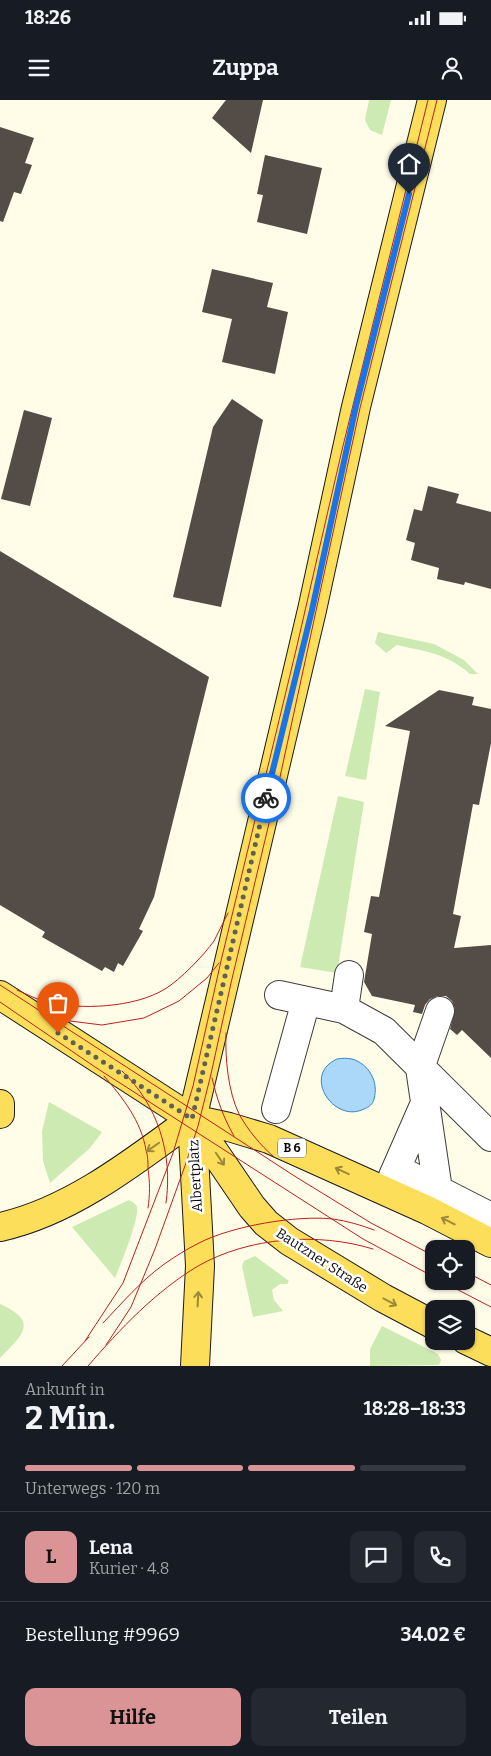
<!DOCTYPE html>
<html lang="de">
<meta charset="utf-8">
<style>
body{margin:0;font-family:Bitter,serif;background:#242831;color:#f1f3f6;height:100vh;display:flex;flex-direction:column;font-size:19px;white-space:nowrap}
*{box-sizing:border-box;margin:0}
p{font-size:16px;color:#9ea1a6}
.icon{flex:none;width:28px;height:28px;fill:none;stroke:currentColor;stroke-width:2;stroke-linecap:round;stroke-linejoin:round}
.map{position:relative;height:1266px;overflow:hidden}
.panel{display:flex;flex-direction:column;background:#171b24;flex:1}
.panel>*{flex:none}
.fabs{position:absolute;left:425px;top:1140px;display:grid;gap:10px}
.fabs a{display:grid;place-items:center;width:50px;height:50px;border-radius:10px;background:#171b24;box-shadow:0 1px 4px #0004;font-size:25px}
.pin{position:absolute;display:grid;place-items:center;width:42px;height:42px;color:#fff;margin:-51px -21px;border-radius:50% 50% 50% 0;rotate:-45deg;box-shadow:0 0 5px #0007}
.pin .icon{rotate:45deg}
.courier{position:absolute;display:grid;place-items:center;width:50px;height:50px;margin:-25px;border:4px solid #1a73e8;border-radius:50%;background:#fff;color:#222;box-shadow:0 1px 6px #0007}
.overview em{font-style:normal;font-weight:700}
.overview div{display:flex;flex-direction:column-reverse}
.overview{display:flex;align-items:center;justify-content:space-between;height:85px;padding:0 25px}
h1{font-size:32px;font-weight:700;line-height:38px}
.bar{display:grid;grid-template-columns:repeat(4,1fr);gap:8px 5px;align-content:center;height:60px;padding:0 25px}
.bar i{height:6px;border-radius:4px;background:#363941}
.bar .active{background:#da9495}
.bar p{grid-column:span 4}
.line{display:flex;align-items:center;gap:12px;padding:0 25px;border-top:1px solid #363941}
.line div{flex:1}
.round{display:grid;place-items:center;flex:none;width:52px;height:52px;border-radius:10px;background:#242831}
.cta{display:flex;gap:10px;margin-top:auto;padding:10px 25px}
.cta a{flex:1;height:58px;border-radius:10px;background:#da9495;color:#111;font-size:20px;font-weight:700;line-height:58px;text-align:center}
.cta a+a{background:#242831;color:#f1f3f6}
.status{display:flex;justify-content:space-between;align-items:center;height:35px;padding:0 25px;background:#171b24;direction:ltr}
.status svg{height:14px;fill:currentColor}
header{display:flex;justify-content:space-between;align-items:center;height:65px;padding:0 25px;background:#171b24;font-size:22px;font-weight:700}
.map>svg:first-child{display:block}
.green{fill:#cceab1}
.water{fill:#abd7f8;stroke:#3088d1}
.building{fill:#534c47}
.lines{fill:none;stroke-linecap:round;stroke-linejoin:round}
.minor-casing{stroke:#3d3d3d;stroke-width:30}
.major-casing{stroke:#1b1b1b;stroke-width:30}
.minor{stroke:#fff;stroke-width:28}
.major{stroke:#fdde5a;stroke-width:28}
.tram{stroke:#be201f;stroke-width:1}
.oneway{stroke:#9c893a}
.done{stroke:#605f58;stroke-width:5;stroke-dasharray:0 9}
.route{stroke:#1a73e8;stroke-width:6}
.labels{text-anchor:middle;stroke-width:5;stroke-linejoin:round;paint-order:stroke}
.shield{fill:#fff;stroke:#545454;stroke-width:1}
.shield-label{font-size:12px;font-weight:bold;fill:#0a0a0a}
.street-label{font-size:14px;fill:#0a0a0a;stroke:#fff}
</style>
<div class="status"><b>18:26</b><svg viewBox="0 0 49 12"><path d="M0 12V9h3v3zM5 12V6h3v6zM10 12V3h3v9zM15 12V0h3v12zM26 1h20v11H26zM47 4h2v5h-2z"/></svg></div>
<header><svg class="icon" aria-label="menu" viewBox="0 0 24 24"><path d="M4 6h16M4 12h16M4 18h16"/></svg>Zuppa<svg class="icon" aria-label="person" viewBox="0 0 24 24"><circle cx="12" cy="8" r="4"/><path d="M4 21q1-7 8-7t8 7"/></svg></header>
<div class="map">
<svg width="491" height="1266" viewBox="0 0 491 1266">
<rect width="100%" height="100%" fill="#fffce8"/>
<!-- green -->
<path class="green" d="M 369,0 L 391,0 L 382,35 L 370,30 L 365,20 Z
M 378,532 L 434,544 L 464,560 L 478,574 L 470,574 C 446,553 427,552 397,545 L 386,553 L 375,543 Z
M 365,589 L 380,592 L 366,680 L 345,676 Z
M 338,696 L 364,702 L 337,873 L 300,867 Z
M 49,1002 L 102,1032 L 90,1048 L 50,1083 L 43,1061 L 42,1031 Z
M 129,1100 C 132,1102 137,1104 137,1108 C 139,1119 120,1166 115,1178 L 72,1127 Z
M 255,1156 L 289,1181 L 287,1184 L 280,1184 L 272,1190 L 274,1200 L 283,1211 L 253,1217 L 242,1166 L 244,1161 Z
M 0,1204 C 40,1222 22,1235 0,1258 Z
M 382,1226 L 438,1254 L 441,1260 L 439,1265 L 370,1266 L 370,1249 Z"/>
<!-- water -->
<path class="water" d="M 337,959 C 342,958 347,958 352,959 C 369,964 379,982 374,999 C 373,1004 369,1007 364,1009 C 334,1024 301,975 337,959 Z"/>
<!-- building -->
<path class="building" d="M 226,0 L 263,0 L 251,53 L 212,18 Z
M 0,27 L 34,38 L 25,63 L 32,65 L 21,94 L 14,92 L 3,122 L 0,121 Z
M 265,55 L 322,68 L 307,134 L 257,122 L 263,95 L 257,94 Z
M 212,169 L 273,183 L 267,207 L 288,212 L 275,274 L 222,262 L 232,219 L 202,212 Z
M 232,299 L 263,320 L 221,507 L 173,497 L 213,327 Z
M 24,310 L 52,318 L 30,406 L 1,399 Z
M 428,386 L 459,394 L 456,403 L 491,412 L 491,489 L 465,482 L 464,485 L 437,479 L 439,468 L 411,460 L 415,443 L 406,440 L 414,409 L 422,411 Z
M 0,451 L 209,577 L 154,797 L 139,829 L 143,831 L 123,866 L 118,863 L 114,872 L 105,867 L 102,871 L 42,837 L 45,832 L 0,805 Z
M 439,590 L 474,597 L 472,605 L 491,609 L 491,643 L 479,705 L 473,704 L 453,814 L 461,816 L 454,848 L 491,845 L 491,958 L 462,930 L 457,935 L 450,929 L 455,909 L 452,901 L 446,896 L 438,896 L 430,899 L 425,905 L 422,914 L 413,912 L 415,905 L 372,896 L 364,882 L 372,834 L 364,832 L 371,796 L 379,797 L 410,631 L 385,626 Z"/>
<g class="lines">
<!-- minor casing -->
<g class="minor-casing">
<path id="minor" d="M 279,895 L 344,909 L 384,931 L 491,1037
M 344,909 L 349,875
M 276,1009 L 306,901
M 397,1069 L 491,1117
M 393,1076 L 425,1003
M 438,1090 L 420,968 L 440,911"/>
</g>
<!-- major casing -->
<g class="major-casing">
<path id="major" d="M 0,895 L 192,1019 L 229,1027 L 269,1039 L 427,1110 L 491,1143
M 0,1004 L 0,1014
M 192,1019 L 252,1107 L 266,1123 L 289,1141 L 383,1198 L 434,1225
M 0,1127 C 70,1112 135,1061 192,1019
M 466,1240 L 491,1252
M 195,1266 L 200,1166 L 192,1019 L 312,510 L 356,307 L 432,0"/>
</g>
<!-- minor -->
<use href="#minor" class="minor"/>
<!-- major -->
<use href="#major" class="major"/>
<!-- tram -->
<path class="tram" d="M 0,885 L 296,1077 L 371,1123 L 434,1156
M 17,890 C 26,894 36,899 46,902 C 80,910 134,908 165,889 C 180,880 204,855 214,841 C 219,832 223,822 228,813
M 0,902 L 95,967 L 363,1139 L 434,1177
M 54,919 L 102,925 L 144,918 L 179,901 L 207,878 L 219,863
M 226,933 C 225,958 228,991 239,1014 C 248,1030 260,1045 274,1057
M 122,971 C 158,1005 173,1054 166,1103
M 104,976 C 123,998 141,1021 146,1050 C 148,1056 148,1063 148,1069 C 150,1082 150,1095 148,1108
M 212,978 C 217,999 223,1017 234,1036
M 466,1172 L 491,1185
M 441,1181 L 491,1207
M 103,1223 C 122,1203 141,1181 163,1165 C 174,1157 187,1149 199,1143 C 232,1126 296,1115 333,1119 C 347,1121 361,1125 374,1130
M 85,1241 L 123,1183 L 173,1053 L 193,986 L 221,861 L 296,550 L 342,350 L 428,0
M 106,1245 L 131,1207 L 155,1149 L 186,1063 L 198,1026 L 211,974 L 231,883 L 280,677 L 360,308 L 437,0
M 62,1266 L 89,1237
M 88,1266 C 120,1229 156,1191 198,1166 C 249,1137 318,1132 373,1149"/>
</g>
<!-- one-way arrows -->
<defs><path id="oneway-shaft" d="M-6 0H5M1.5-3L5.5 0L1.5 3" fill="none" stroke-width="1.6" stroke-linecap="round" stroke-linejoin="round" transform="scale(1.25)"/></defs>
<g class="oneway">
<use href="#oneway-shaft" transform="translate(153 1047) rotate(145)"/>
<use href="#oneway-shaft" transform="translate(220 1059) rotate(56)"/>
<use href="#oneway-shaft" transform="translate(342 1071) rotate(-155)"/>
<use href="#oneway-shaft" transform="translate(448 1121) rotate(-153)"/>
<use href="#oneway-shaft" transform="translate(198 1199) rotate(-87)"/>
<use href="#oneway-shaft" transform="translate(390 1202) rotate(28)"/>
</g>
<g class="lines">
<!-- done -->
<path class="done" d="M 58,933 L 192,1019 L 266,698"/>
<!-- route -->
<path class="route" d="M 266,698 L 312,510 L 356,306 L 409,94"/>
</g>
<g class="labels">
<!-- shield labels -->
<rect class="shield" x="278" y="1038.5" width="28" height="19" rx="4"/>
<g class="shield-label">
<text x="292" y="1052">B 6</text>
</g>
<!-- street labels -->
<g class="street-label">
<text transform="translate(195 1076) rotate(-93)" y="5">Albertplatz</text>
<text transform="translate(322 1160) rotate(33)" y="5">Bautzner Straße</text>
</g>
</g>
</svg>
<div class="fabs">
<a><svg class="icon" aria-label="locate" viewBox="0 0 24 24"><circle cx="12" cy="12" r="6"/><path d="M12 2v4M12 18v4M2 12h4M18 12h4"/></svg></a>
<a><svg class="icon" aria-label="layers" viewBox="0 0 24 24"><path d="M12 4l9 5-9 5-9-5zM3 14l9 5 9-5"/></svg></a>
</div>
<div class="pin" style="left:58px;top:933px;background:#ea580c"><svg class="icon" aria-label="bag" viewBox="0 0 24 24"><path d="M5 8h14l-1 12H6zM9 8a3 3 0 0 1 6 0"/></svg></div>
<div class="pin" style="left:409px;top:94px;background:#1f2937"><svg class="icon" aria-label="home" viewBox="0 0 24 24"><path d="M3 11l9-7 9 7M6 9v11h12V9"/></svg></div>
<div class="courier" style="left:266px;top:698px"><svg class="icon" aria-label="bike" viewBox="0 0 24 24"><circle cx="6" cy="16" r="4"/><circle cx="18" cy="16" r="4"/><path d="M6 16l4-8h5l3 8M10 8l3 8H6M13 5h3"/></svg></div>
</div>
<section class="panel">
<div class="overview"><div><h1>2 Min.</h1><p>Ankunft in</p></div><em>18:28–18:33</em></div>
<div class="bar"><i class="active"></i><i class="active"></i><i class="active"></i><i></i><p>Unterwegs · 120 m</p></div>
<div class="line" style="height:90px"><b class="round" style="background:#da9495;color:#111">L</b><div><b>Lena</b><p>Kurier · 4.8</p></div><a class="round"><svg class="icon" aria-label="chat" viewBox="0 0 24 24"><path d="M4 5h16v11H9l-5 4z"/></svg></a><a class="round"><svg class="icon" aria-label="phone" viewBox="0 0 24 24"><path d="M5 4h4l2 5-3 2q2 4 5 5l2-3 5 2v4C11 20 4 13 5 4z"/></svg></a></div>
<div class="line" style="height:65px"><div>Bestellung #9969</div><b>34.02 €</b></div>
<div class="cta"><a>Hilfe</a><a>Teilen</a></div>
</section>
